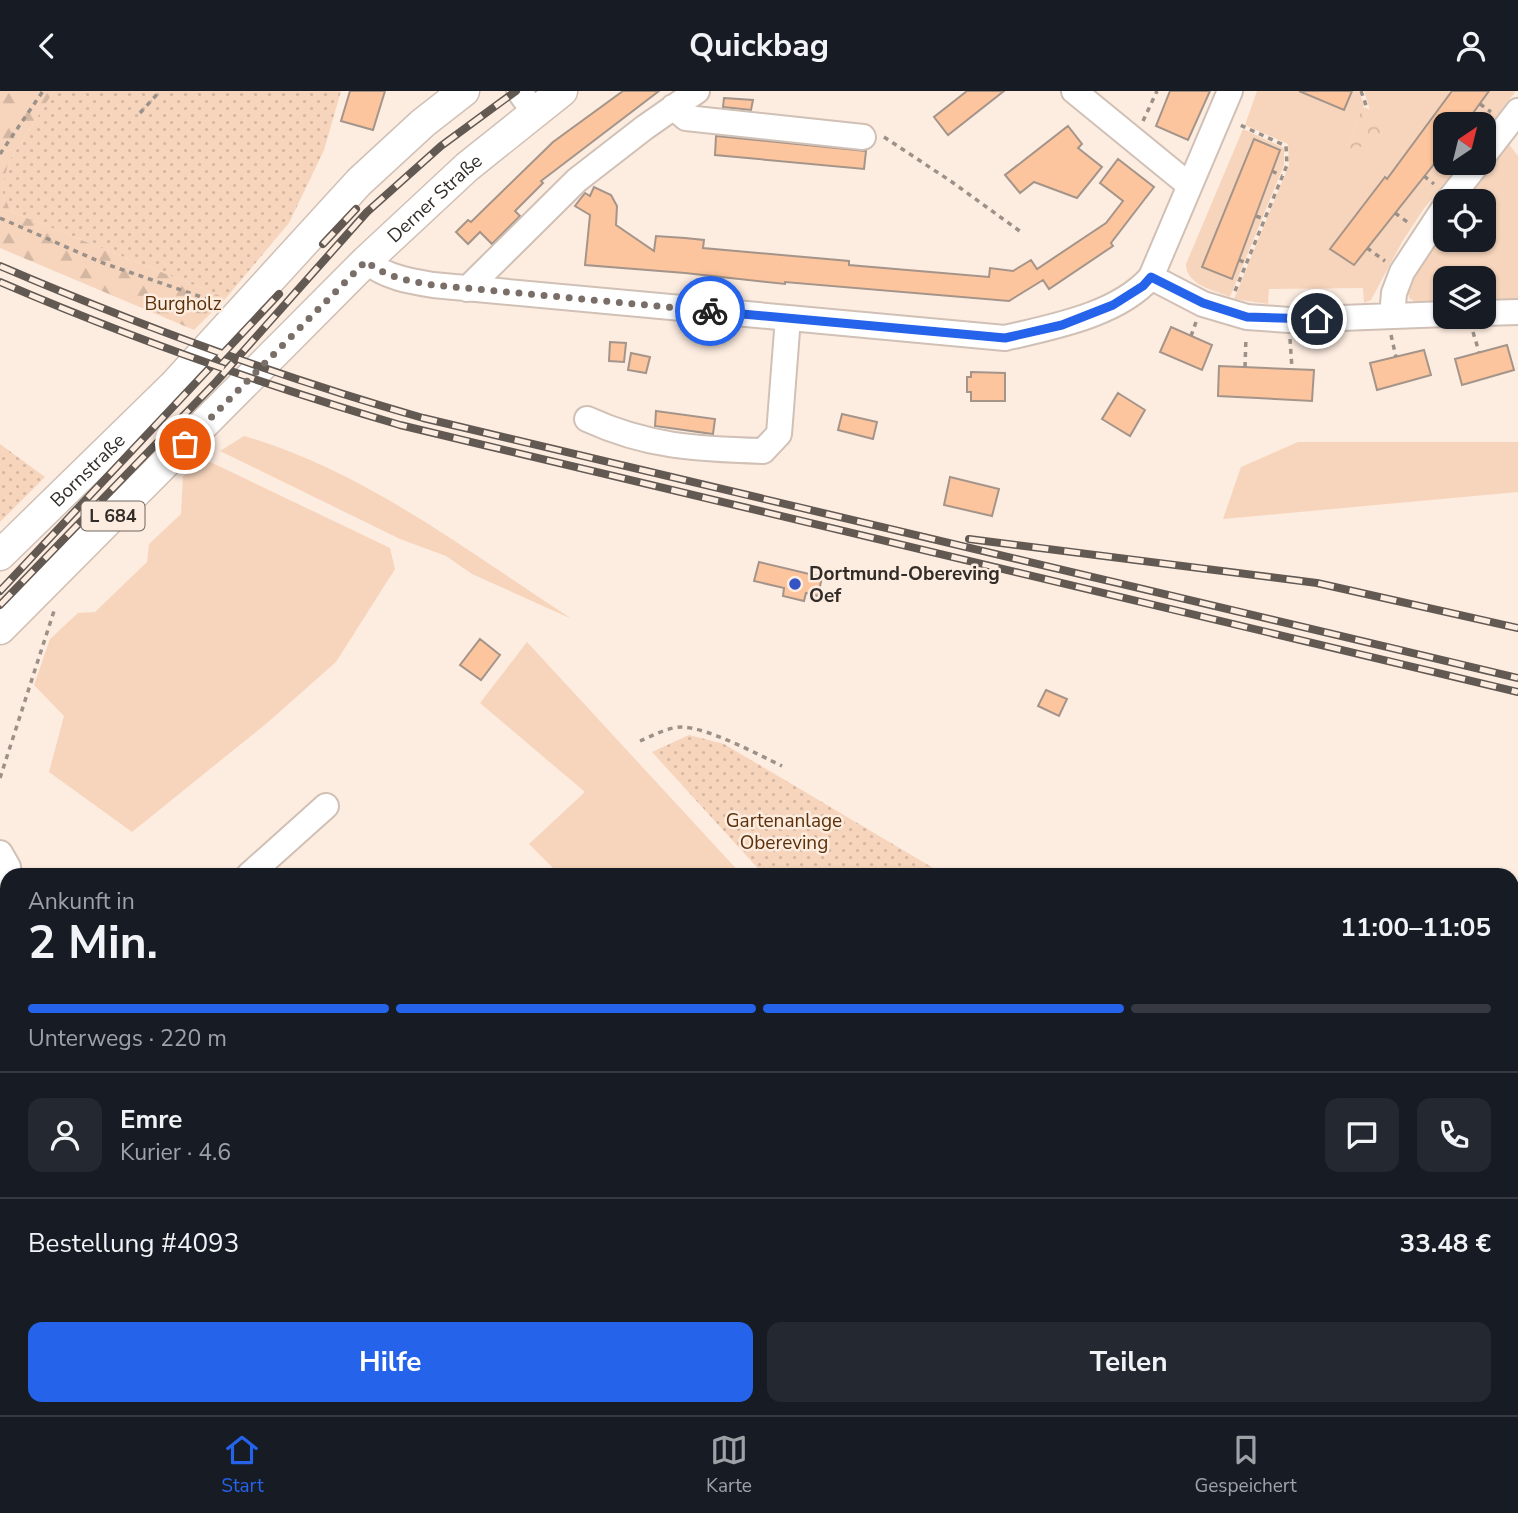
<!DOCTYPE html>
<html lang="de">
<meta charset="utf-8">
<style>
body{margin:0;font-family:"Nunito Sans",sans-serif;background:#242831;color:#f1f3f6;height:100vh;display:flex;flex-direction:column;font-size:26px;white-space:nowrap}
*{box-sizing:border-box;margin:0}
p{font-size:23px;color:#9ea1a6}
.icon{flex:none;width:38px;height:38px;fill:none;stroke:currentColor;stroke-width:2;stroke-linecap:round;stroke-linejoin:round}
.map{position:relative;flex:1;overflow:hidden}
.sheet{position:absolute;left:0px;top:777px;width:1519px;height:548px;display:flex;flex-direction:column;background:#171b24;border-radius:21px 21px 0 0;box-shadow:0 2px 5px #0004}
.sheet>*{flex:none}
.needle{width:46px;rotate:35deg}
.controls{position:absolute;left:1433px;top:21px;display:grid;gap:14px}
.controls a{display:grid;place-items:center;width:63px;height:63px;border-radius:14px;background:#171b24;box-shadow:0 2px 5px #0004;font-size:35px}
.pin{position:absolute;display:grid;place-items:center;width:60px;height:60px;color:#fff;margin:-30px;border:4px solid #fff;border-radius:50%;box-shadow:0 2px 7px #0007}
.courier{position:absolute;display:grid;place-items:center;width:70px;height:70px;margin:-35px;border:5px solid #2563eb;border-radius:50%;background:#fff;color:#222;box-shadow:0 2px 9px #0007}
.headline em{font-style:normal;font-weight:700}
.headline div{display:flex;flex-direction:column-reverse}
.headline{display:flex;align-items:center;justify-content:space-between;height:119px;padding:0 28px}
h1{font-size:46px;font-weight:700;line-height:52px}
.bar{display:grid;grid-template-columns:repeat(4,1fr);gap:10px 7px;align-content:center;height:84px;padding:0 28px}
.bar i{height:9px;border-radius:5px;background:#363941}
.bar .on{background:#2563eb}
.bar p{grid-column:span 4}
.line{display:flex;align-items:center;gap:18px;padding:0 28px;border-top:2px solid #363941}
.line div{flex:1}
.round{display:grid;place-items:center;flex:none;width:74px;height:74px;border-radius:14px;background:#242831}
.button{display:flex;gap:14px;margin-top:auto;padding:14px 28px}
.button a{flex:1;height:80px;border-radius:14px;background:#2563eb;color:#fff;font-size:28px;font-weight:700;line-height:80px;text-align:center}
.button a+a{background:#242831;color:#f1f3f6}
header{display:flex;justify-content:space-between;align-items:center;height:91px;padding:0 28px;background:#171b24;font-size:32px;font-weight:700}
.menu{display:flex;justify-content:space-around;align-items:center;height:98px;border-top:2px solid #363941;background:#171b24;font-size:19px;color:#9ea1a6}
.menu a{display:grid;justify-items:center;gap:4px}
.menu .on{color:#2563eb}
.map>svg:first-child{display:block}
.grass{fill:#f7d5bc}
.forest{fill:url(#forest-firs)}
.park{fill:url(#park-crowns)}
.garden{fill:url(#garden-dots)}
.building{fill:#fdc59d;stroke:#a4948a;stroke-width:2}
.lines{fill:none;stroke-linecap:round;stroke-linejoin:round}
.minor-casing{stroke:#d0c0b5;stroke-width:28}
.major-casing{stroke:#d0c0b5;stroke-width:33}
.path{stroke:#9c9188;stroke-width:3.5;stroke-dasharray:5 5;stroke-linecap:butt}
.minor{stroke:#fff;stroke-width:24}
.major{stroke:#fff;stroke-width:30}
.rail-casing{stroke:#625953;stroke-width:8}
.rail{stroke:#fdece0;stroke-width:5;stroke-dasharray:16;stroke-linecap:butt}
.done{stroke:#796f68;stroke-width:7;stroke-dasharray:0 12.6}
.route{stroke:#2563eb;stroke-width:9}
.poi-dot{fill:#3454c5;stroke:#fdece0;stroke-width:2.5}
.labels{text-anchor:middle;stroke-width:5;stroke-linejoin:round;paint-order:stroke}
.shield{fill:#fdece0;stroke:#6f665f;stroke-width:2}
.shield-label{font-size:18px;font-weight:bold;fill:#322c28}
.street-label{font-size:19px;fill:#322c28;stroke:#fdece0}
.park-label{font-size:19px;fill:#5c3109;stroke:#fdece0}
.poi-label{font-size:19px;font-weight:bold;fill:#322c28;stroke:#fdece0;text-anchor:start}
</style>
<header><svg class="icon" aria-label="back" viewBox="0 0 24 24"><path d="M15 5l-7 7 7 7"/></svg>Quickbag<svg class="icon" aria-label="person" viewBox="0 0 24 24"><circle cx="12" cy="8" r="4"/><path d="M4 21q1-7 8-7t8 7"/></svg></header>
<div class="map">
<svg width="1518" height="1324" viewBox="0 0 1518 1324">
<defs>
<pattern id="forest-firs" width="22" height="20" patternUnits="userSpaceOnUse" patternTransform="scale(1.75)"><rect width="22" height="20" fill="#f7d5bc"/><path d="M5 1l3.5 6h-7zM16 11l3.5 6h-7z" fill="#d4b7a2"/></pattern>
<pattern id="park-crowns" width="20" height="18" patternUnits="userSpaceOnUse" patternTransform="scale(1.75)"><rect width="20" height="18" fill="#f7d5bc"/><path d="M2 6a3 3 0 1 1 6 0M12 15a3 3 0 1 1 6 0" fill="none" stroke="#d4b7a2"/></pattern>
<pattern id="garden-dots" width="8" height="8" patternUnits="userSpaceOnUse" patternTransform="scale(1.75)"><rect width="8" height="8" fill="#f7d5bc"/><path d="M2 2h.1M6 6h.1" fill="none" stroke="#d4b7a2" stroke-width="1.8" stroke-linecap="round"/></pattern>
</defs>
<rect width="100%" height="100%" fill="#fdece0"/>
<!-- grass -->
<path class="grass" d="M 1257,0 L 1359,0 L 1364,14 L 1347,55 L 1361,55 L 1379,22 L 1370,19 L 1364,0 L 1516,0 L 1484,41 L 1484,33 L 1446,33 L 1446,72 L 1460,72 L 1423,119 L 1402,151 L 1371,209 L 1364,212 L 1363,197 L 1269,198 L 1268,213 L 1234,208 L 1289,74 L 1288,53 L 1245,34 Z
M 1243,38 L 1284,57 L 1284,74 L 1230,206 C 1214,199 1186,194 1186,173 Z
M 1508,52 L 1518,65 L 1518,211 L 1484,211 L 1484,187 L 1446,187 L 1445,211 L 1414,210 L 1409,207 L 1407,195 L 1445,132 L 1446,149 L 1484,149 L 1484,110 L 1462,110 Z
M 244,345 C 364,379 468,461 572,528 L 472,483 L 446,465 L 400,448 L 220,360 Z
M 1298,351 L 1518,351 L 1518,401 L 1223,428 L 1241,376 Z
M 202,367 L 390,457 L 395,478 L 336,571 L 267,632 L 132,741 L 49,681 L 64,625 L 34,594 L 50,548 L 78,522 L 95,521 L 147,471 L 149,453 L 181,423 L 183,385 Z
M 527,551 L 742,784 L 560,784 L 529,753 L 585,701 L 480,612 Z
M 631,1318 L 790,1318 L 793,1321 L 800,1318 L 880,1318 L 864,1324 L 636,1324 Z"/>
<!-- forest -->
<path class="forest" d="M 0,0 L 54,0 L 8,72 L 10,120 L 226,207 L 194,239 L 0,157 Z"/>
<!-- park -->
<path class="park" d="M 1363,16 L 1380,22 L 1378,27 L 1386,30 L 1374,60 L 1361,55 L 1358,60 L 1347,55 Z"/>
<!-- garden -->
<path class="garden" d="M 54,0 L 341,0 L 324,59 L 289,132 L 226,207 L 10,120 L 2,99 L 8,72 Z
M 0,353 L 45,386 L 0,431 Z
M 689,644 L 724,653 L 945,784 L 764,784 L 652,661 Z
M 1512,1068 L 1518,1068 L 1518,1163 L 1512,1163 Z"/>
<!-- building -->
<path class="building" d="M 350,0 L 385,0 L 373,39 L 341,30 Z
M 623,0 L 659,0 L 541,90 L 543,92 L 515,120 L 520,125 L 492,153 L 480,141 L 468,153 L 456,141 L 468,129 L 471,131 L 553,51 Z
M 967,0 L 1004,0 L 948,44 L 934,26 Z
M 1170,0 L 1210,0 L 1188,49 L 1156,35 Z
M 1299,0 L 1352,0 L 1344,19 Z
M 1452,0 L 1489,0 L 1465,33 L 1446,33 L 1446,58 L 1354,174 L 1330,158 L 1385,86 L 1387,88 Z
M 724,7 L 753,9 L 751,19 L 723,16 Z
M 1068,35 L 1082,53 L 1078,57 L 1102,76 L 1077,107 L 1034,91 L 1020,102 L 1005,84 Z
M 716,45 L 866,60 L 864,78 L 715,64 Z
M 1254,48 L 1280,59 L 1232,188 L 1202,176 Z
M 1118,68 L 1154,96 L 1111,152 L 1113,155 L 1049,198 L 1043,189 L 1009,210 L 785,191 L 785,193 L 685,182 L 585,174 L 590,124 L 575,115 L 585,102 L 590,105 L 594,96 L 611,104 L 617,115 L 616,134 L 654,160 L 656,145 L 685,147 L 704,149 L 703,157 L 849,170 L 849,174 L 989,186 L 990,177 L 1013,180 L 1031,169 L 1037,178 L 1106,132 L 1123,110 L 1100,92 Z
M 1171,236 L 1212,254 L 1202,279 L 1160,261 Z
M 610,251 L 626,252 L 624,271 L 609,270 Z
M 1507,254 L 1514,279 L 1462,294 L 1455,268 Z
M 1424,259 L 1431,284 L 1377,299 L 1370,272 Z
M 631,262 L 650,266 L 646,282 L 628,279 Z
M 1219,275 L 1314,279 L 1312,310 L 1218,305 Z
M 971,281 L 1005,282 L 1005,310 L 971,310 L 971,301 L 967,301 L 967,286 L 971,286 Z
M 1118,302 L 1145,319 L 1130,345 L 1102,328 Z
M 656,320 L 715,328 L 713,343 L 655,335 Z
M 842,323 L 877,331 L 873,348 L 838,339 Z
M 950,386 L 999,398 L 992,425 L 944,414 Z
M 759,471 L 822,486 L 818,505 L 806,502 L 804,510 L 783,505 L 784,497 L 754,490 Z
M 480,548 L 500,564 L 481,589 L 460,574 Z
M 1046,599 L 1067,608 L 1059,625 L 1038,615 Z"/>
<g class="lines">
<!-- minor casing -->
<g class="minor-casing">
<path id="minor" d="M 519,0 L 534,21
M 1074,0 L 1189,94
M 673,16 L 686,27 L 863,46
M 1484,64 L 1518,20
M 1448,110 L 1478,72
M 366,170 C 385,186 409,190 433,194 L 1005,247 C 1052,236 1118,224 1151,186 L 1230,0
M 1151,186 L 1203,213 L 1247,226 L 1289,229 L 1446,223
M 467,198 L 577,89 L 644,37 L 697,0
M 1484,222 L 1518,221
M 1392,225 L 1394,202 L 1402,181 L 1446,114
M 587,328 C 648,356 697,358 763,360 L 779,343 L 788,227
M 0,762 L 8,776 L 9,784
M 249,784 L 326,715
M 0,818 L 7,803"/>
</g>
<!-- major casing -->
<g class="major-casing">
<g id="major">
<path id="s1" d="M 0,464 L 174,294 L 359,91 L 423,32 L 464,0"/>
<path id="s2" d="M 0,538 L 366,170 L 467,76 L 562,0"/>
</g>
</g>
<!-- path -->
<path class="path" d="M 1361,0 L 1367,17
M 1480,13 L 1491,21
M 140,22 L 160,0
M 1143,30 L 1157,0
M 884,46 L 952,91 L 1021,141
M 0,63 L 43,0
M 1272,80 L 1282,85
M 1424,85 L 1434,93
M 1395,122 L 1410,133
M 1256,125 L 1264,128
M 0,127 L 103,172 L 216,211
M 1367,157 L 1385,170
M 1239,169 L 1246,172
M 1235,200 L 1287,74 L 1286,55 L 1240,34
M 1473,241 L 1479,261
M 1391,244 L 1396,266
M 1191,245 L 1196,231
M 1290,248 L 1292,278
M 1245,276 L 1246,246
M 640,650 C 652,645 668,636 682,636 C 709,637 757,663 782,675
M 0,687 L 54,520"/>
<!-- minor -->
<use href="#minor" class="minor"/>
<!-- major -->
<use href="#major" class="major"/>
<!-- rail casing -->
<g class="rail-casing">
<path id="rail" d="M 323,153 L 356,118
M 0,175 C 138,234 279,286 423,327 L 1518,587
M 0,191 C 130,247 264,294 400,334 L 1518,601
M 969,448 L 1317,492 L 1518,537
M 0,500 L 279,203
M 0,514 L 216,291 L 367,121 L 441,55 L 516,0
M 1512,1220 L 1518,1220
M 1512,1232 L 1518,1232
M 951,1324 L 965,1318
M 998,1324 L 1018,1318
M 1041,1324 L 1063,1318"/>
</g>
<!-- rail -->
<use href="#rail" class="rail"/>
</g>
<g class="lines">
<!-- done -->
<path class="done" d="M 185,353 L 366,170 C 385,186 409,190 433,194 L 710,220"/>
<!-- route -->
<path class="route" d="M 710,220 L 1005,247 L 1062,234 L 1113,214 L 1143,195 L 1151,186 L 1203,212 L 1247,226 L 1317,228"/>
</g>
<!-- markers -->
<circle class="poi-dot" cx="795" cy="493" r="7"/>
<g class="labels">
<!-- shield labels -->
<rect class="shield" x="81.5" y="410.5" width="63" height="29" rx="5"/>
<g class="shield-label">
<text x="113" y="431">L 684</text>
</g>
<!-- street labels -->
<g class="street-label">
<text dy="7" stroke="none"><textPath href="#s2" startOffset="612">Derner Straße</textPath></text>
<text dy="7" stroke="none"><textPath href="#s1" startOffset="122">Bornstraße</textPath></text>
</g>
<!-- park labels -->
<g class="park-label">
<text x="183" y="219">Burgholz</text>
<text x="784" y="736">Gartenanlage<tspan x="784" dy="22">Obereving</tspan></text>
</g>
<!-- poi labels -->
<g class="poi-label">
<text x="809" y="489">Dortmund-Obereving<tspan x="809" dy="22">Oef</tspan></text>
</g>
</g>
</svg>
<div class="controls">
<a><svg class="needle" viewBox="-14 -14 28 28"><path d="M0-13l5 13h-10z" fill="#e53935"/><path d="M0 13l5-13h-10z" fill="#9ea1a6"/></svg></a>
<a><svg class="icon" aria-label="locate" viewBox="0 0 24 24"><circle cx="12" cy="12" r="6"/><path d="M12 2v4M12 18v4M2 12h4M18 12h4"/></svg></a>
<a><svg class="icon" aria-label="layers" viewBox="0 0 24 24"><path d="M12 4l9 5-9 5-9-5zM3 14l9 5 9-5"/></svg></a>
</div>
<div class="pin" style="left:185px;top:353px;background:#ea580c"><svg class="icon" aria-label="bag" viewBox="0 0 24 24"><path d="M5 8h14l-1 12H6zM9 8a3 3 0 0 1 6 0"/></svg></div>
<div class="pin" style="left:1317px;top:228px;background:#1f2937"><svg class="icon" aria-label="home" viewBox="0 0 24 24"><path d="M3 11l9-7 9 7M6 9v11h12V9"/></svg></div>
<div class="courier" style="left:710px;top:220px"><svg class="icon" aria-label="bike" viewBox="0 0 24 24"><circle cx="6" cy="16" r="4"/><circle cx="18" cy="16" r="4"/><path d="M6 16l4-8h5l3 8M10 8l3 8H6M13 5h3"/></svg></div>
<section class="sheet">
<div class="headline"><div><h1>2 Min.</h1><p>Ankunft in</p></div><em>11:00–11:05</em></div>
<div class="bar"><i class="on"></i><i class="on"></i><i class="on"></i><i></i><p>Unterwegs · 220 m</p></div>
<div class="line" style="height:126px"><a class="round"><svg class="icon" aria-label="person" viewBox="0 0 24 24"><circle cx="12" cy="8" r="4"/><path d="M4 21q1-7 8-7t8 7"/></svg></a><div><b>Emre</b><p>Kurier · 4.6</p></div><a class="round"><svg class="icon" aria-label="chat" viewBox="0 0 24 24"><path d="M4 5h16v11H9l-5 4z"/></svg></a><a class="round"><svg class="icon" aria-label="phone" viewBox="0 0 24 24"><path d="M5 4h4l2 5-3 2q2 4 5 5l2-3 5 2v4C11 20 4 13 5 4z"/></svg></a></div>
<div class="line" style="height:91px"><div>Bestellung #4093</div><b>33.48 €</b></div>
<div class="button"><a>Hilfe</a><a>Teilen</a></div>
</section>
</div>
<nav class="menu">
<a class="on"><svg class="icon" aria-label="home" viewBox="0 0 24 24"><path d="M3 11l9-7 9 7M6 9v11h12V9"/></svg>Start</a>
<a><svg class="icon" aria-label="map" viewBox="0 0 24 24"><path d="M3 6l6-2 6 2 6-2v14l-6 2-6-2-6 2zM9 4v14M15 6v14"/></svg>Karte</a>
<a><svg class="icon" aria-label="saved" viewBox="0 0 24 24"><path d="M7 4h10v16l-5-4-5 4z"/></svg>Gespeichert</a>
</nav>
